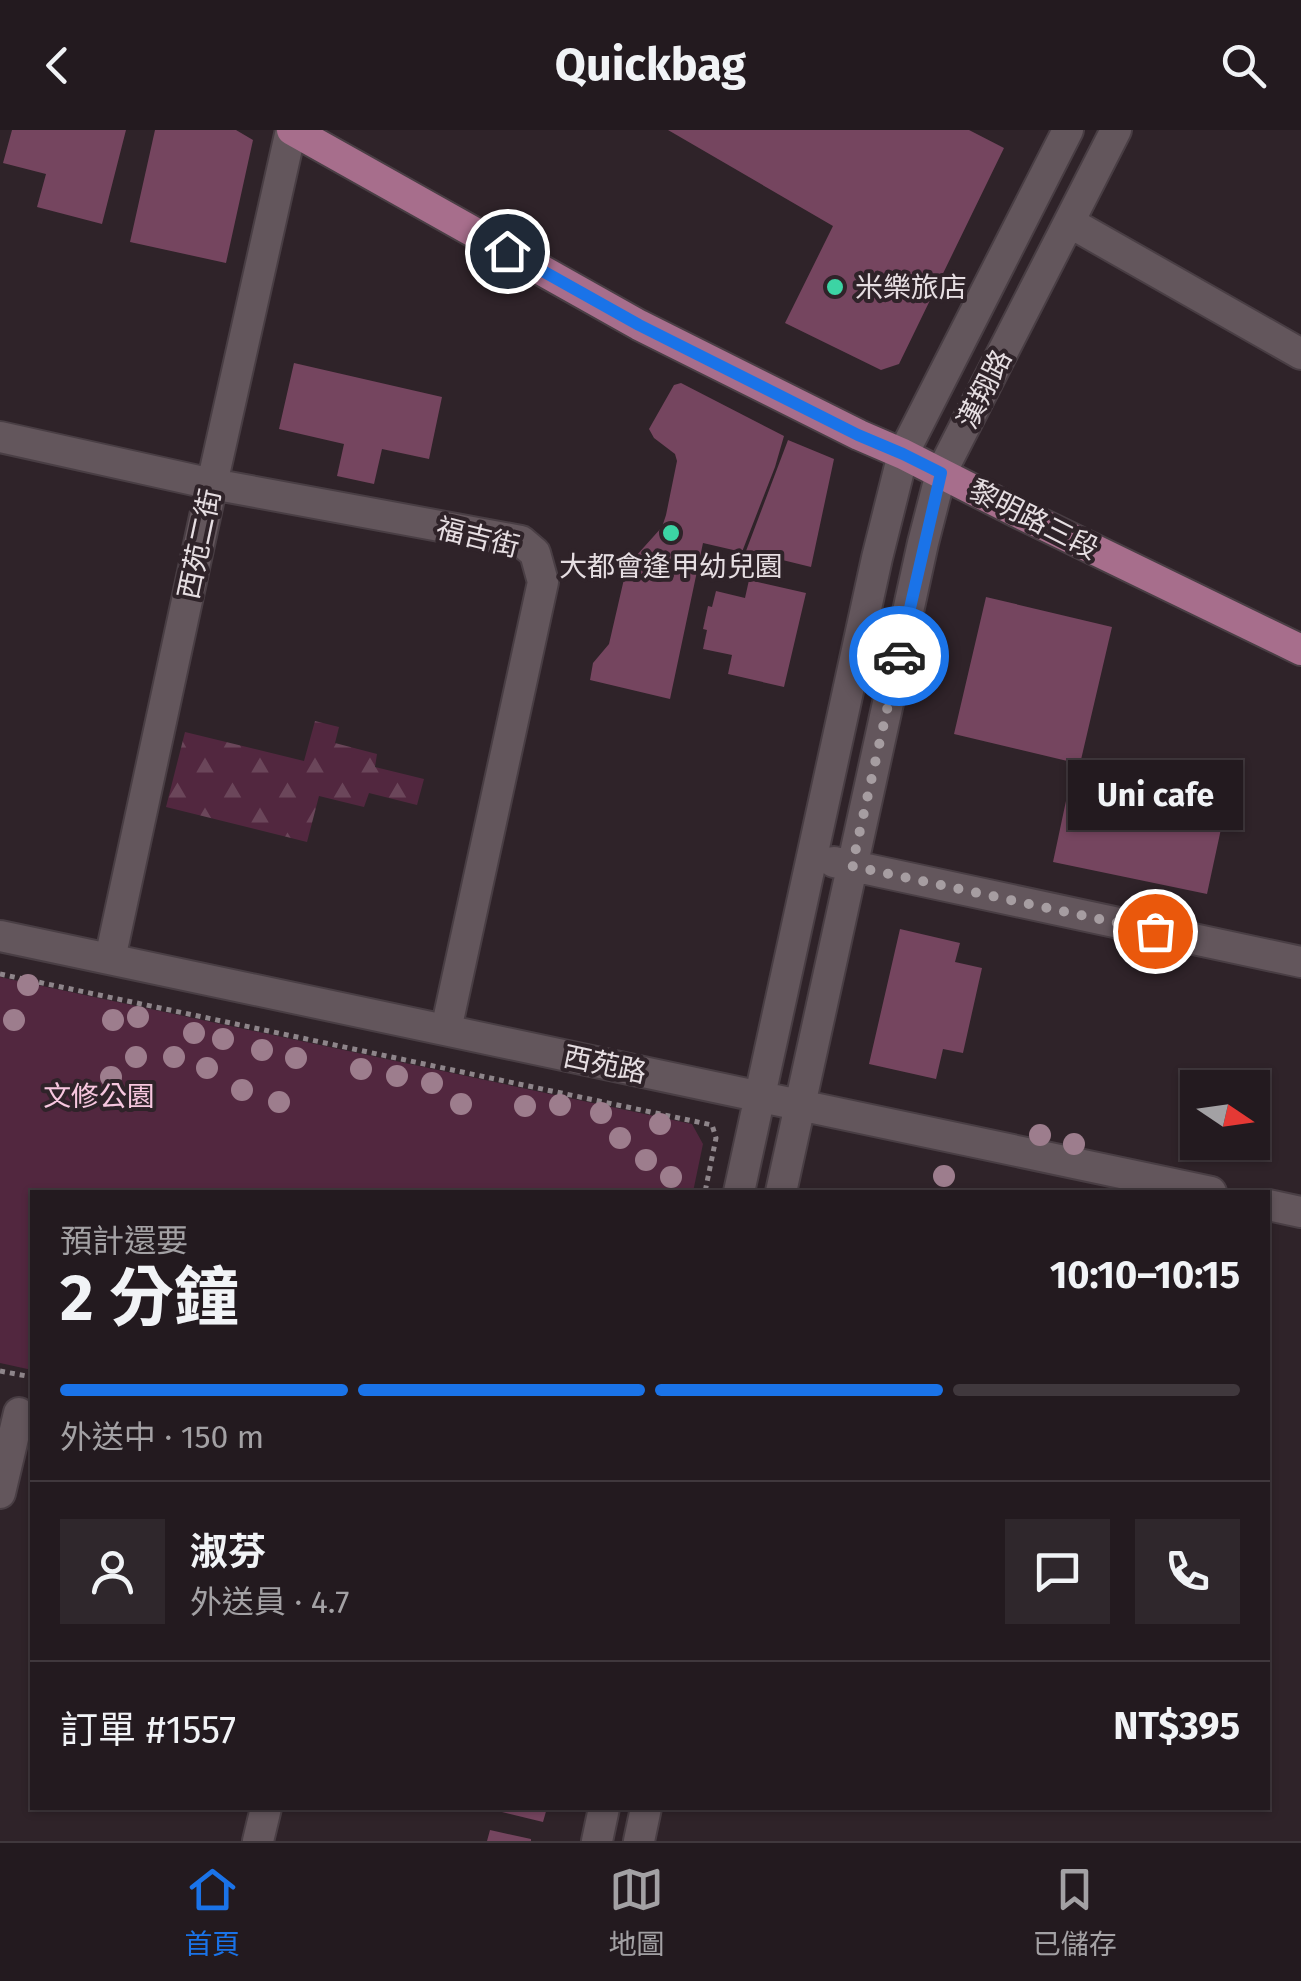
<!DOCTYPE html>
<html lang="zh-TW">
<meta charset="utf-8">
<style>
body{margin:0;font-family:"Fira Sans","Noto Sans TC",sans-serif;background:#2f272c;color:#f1f3f6;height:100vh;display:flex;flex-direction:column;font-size:38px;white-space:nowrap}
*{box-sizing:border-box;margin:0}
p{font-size:32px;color:#a3a1a4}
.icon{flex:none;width:55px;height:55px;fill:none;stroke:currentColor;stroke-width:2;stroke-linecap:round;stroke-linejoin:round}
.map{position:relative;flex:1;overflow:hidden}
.drawer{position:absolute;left:30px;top:1060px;width:1240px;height:620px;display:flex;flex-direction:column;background:#231a1f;border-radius:0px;box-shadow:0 2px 8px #0004,0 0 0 2px #40383d}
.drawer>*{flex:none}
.needle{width:65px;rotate:103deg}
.controls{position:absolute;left:1180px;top:940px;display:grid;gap:20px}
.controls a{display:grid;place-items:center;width:90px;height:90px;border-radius:0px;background:#231a1f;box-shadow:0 2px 8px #0004,0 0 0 2px #40383d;font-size:50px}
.pin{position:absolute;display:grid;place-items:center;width:85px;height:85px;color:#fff;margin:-42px;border:5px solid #fff;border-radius:50%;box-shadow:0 2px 10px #0007}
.courier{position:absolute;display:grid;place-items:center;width:100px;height:100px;margin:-50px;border:8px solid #1a73e8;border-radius:50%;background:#fff;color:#222;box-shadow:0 2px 12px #0007}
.bubble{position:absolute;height:70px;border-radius:0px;background:#231a1f;box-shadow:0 2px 8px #0004,0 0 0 2px #40383d;font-size:32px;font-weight:700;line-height:70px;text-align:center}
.overview em{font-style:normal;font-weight:700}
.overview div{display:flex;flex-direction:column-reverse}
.overview{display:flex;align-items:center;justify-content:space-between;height:170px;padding:0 30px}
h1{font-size:65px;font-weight:700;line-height:75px}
.bar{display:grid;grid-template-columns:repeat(4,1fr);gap:15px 10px;align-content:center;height:120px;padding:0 30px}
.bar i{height:12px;border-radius:8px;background:#40383d}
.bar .selected{background:#1a73e8}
.bar p{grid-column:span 4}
.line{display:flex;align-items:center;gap:25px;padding:0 30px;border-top:2px solid #40383d}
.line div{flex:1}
.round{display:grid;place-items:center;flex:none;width:105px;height:105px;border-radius:0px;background:#2f272c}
header{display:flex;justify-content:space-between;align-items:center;height:130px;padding:0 30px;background:#231a1f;font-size:45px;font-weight:700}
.tab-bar{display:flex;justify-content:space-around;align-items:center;height:140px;border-top:2px solid #40383d;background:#231a1f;font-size:28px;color:#a3a1a4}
.tab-bar a{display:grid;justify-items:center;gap:5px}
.tab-bar .selected{color:#1a73e8}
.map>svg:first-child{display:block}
.forest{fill:url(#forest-firs)}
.green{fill:#52273f}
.building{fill:#75455f}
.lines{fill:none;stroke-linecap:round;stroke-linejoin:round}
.minor-casing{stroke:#493e44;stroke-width:34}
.major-casing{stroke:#493e44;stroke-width:34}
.path{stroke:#8e858a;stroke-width:5;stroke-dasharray:5 5;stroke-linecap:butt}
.minor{stroke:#63565c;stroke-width:30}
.major{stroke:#a76e8c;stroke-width:30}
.tree{fill:#9d7d8d}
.done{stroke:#a69da1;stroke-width:10;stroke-dasharray:0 18}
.route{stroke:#1a73e8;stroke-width:12}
.poi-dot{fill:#3cd4a4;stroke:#2f2329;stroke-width:4}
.labels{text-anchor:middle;stroke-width:8;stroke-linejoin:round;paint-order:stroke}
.poi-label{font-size:28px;fill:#e6dee2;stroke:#2f2329;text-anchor:start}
.street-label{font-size:28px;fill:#e6dee2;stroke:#2f2329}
.park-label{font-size:28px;fill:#f7c7df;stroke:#2f2329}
</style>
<header><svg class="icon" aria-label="back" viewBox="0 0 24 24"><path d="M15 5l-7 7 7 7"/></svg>Quickbag<svg class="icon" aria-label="search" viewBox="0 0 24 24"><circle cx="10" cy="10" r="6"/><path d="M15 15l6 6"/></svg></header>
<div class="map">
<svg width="1301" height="1711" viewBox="0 0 1301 1711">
<defs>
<pattern id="forest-firs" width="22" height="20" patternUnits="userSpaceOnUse" patternTransform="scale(2.5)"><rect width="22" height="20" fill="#52273f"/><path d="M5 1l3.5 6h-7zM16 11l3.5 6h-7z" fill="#6b465a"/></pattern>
</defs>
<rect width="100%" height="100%" fill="#2f2329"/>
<!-- forest -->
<path class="forest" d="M 315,591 L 339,597 L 335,613 L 377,624 L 375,637 L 424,649 L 417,675 L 369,663 L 364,677 L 319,666 L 307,712 L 166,677 L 185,602 L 304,631 Z"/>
<!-- green -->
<path class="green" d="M 0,847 L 692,994 L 703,1014 L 693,1062 L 32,1062 L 32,1240 L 0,1233 Z"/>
<!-- building -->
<path class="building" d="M 12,0 L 126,0 L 102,94 L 37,77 L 46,44 L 3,33 Z
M 155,0 L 236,0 L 253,10 L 226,133 L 130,112 Z
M 668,0 L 969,0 L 1004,18 L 899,234 L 881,240 L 785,193 L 833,96 Z
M 294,233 L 442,267 L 429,329 L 382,319 L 374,354 L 337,346 L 344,314 L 279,299 Z
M 681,253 L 784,306 L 775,337 L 742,422 L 703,413 L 670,569 L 590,550 L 593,533 L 609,514 L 627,436 L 662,397 L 666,385 L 677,331 L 675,324 L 654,308 L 649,299 L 674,255 Z
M 788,310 L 834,329 L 811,437 L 746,421 Z
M 749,450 L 806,463 L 784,557 L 728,544 L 732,525 L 703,519 L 707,500 L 703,499 L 708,476 L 712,477 L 716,461 L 745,468 Z
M 986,467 L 1112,497 L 1080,634 L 954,604 Z
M 1073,638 L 1227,671 L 1207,764 L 1053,732 Z
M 900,799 L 960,813 L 955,832 L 982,838 L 963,923 L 943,919 L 936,949 L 869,934 Z
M 486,1678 L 547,1678 L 543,1692 Z
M 490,1700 L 531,1709 L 531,1711 L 487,1711 Z"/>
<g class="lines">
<!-- minor casing -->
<g class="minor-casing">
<path id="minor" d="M 1069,92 L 1301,224
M 0,307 L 212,354 L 521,411 L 535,423 L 543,452 L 446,900
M 834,732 L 1301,832
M 0,806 L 1211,1062
M 110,829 L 212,354 L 291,0
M 739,1062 L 877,428 L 903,324 L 1068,0
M 781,1062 L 923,413 L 941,343 L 1116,0
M 1268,1075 L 1301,1082
M 0,1363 L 19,1283
M 258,1711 L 266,1678
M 597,1711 L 604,1678
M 639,1711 L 646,1678"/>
</g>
<!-- major casing -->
<g class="major-casing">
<path id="major" d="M 292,0 L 639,195 L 859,305 L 903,324 L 1017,382 L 1301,520"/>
</g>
<!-- path -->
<path class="path" d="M 0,844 L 712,995 L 716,1008 L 705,1062
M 0,1241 L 32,1247"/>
<!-- minor -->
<use href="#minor" class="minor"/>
<!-- major -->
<use href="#major" class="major"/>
</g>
<!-- trees -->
<g class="tree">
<circle cx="28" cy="855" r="11"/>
<circle cx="138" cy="887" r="11"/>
<circle cx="14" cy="890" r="11"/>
<circle cx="113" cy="890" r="11"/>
<circle cx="194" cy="903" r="11"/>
<circle cx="223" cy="909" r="11"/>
<circle cx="262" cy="920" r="11"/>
<circle cx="136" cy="927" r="11"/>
<circle cx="174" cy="927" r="11"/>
<circle cx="296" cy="928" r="11"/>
<circle cx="207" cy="938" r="11"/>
<circle cx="361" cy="939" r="11"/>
<circle cx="397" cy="946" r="11"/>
<circle cx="111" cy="947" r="11"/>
<circle cx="432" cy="953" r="11"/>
<circle cx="242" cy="960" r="11"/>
<circle cx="279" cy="972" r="11"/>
<circle cx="461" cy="974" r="11"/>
<circle cx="560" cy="975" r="11"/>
<circle cx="525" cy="976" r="11"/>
<circle cx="601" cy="983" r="11"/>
<circle cx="660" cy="994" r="11"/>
<circle cx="1040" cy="1005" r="11"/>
<circle cx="620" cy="1008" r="11"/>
<circle cx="1074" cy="1014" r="11"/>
<circle cx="646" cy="1030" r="11"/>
<circle cx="944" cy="1046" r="11"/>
<circle cx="671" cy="1047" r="11"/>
</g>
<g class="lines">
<!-- done -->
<path class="done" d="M 899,526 L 852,736 L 1155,801"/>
<!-- route -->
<path class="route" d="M 507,121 L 639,195 L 858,305 L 903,324 L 941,343 L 899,526"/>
</g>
<!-- markers -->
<g class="poi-dot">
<circle cx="835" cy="157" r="10"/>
<circle cx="671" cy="403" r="10"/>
</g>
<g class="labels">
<!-- poi labels -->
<g class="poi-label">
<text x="855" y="167">米樂旅店</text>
<text x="671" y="446" text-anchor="middle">大都會逢甲幼兒園</text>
</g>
<!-- street labels -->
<g class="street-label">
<text transform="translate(984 259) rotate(-63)" y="10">漢翔路</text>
<text transform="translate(1034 389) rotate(27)" y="10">黎明路三段</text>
<text transform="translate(478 407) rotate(14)" y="10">福吉街</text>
<text transform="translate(199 414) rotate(-78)" y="10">西苑二街</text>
<text transform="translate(605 934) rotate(12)" y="10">西苑路</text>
</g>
<!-- park labels -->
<g class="park-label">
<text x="99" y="976">文修公園</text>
</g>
</g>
</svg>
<div class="controls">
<a><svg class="needle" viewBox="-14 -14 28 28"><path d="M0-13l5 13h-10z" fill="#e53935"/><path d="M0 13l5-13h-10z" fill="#a3a1a4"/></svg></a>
</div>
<div class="pin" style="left:1155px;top:801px;background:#ea580c"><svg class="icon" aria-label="bag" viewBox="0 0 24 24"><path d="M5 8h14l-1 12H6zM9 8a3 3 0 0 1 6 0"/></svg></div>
<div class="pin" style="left:507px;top:121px;background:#1f2937"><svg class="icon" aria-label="home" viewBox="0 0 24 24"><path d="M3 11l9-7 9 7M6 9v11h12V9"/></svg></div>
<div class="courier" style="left:899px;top:526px"><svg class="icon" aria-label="car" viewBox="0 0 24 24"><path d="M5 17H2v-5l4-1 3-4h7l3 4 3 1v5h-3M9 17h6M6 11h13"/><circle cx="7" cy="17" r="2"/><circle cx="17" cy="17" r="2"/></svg></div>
<div class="bubble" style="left:1068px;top:630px;width:175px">Uni cafe</div>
<section class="drawer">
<div class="overview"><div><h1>2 分鐘</h1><p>預計還要</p></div><em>10:10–10:15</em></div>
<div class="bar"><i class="selected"></i><i class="selected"></i><i class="selected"></i><i></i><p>外送中 · 150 m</p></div>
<div class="line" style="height:180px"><a class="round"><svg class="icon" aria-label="person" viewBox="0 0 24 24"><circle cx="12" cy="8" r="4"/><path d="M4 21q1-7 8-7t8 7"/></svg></a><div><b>淑芬</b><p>外送員 · 4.7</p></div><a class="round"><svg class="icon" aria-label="chat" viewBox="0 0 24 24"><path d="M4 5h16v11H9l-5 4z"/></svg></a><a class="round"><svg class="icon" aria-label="phone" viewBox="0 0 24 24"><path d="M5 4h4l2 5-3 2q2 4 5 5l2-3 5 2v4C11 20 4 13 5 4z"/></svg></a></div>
<div class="line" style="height:130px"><div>訂單 #1557</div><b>NT$395</b></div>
</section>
</div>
<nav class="tab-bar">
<a class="selected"><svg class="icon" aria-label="home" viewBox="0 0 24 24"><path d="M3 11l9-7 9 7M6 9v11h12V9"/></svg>首頁</a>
<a><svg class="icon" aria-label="map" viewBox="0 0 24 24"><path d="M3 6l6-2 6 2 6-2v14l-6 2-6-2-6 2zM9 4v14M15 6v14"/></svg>地圖</a>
<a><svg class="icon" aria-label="saved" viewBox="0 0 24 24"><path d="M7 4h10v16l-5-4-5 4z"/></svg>已儲存</a>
</nav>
